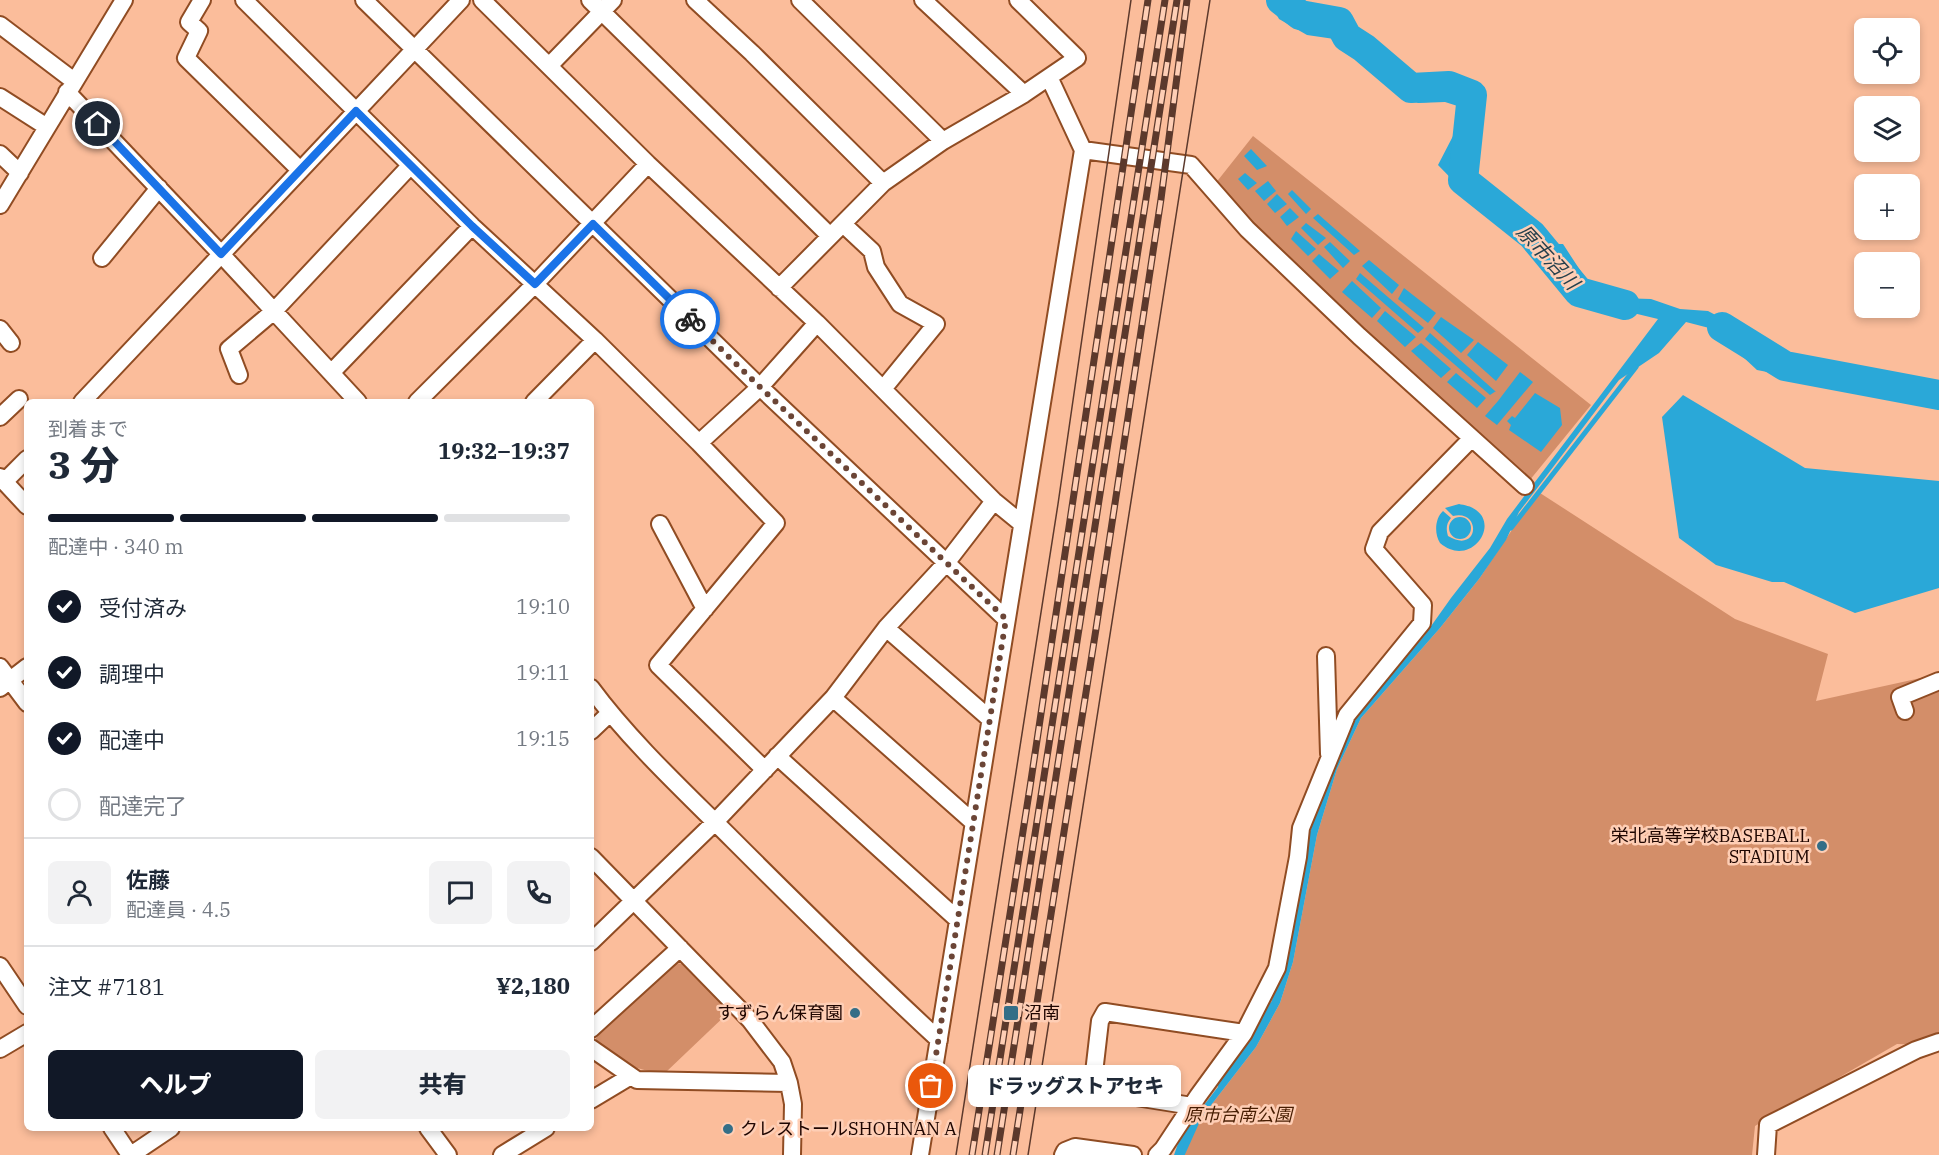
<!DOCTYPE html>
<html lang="ja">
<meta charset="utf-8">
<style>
body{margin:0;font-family:"IBM Plex Serif","Noto Sans JP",serif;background:#f2f2f3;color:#1f2937;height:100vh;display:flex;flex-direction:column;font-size:22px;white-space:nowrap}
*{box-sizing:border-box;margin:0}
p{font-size:20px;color:#747a83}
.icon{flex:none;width:33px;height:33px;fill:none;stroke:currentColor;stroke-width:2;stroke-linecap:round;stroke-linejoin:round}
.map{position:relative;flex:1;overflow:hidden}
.panel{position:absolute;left:24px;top:399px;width:570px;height:732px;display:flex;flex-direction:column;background:#fff;border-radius:9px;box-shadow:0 3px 9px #0003}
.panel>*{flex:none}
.fabs{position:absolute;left:1854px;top:18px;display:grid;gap:12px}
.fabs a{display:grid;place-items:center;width:66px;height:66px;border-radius:9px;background:#fff;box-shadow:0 3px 9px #0003;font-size:30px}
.pin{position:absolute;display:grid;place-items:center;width:51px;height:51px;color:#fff;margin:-26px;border:3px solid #fff;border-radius:50%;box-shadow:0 2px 6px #0007}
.courier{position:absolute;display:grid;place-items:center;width:60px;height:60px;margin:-30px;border:4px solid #1a73e8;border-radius:50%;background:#fff;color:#222;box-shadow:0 2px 8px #0007}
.bubble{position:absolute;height:42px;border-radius:9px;background:#fff;box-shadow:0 3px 9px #0003;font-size:20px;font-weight:800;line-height:42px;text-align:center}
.summary em{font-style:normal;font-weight:800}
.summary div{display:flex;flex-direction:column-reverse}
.summary{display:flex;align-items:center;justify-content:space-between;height:102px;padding:0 24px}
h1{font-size:39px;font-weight:800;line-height:45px}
.bar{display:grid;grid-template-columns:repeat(4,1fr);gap:9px 6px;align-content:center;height:72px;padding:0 24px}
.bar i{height:8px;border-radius:4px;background:#e0e1e3}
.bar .active{background:#111827}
.bar p{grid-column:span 4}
.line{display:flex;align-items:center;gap:15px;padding:0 24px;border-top:2px solid #e0e1e3}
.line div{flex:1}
.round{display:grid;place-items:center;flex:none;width:63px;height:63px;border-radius:9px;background:#f2f2f3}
ol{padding:0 24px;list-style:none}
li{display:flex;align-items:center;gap:18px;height:66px}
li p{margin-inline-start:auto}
li .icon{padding:6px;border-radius:50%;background:#111827;color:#fff;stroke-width:4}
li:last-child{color:#747a83}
li i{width:33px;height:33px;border:3px solid #e0e1e3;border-radius:50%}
.cta{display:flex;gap:12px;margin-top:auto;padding:12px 24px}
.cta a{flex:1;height:69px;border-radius:9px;background:#111827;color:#fff;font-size:24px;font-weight:800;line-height:69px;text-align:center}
.cta a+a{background:#f2f2f3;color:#1f2937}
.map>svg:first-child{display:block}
.green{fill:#d38e69}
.water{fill:#2aa8d8}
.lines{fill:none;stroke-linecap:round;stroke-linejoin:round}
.stream{stroke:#2aa8d8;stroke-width:5}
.river{stroke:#2aa8d8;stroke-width:30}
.minor-casing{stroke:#904c23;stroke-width:20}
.minor{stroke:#fff;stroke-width:16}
.tram{stroke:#5c392c;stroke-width:1.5}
.rail-casing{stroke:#5c392c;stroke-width:7}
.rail{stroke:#feceb5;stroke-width:4.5;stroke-dasharray:14;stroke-linecap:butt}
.done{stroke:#6b4536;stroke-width:6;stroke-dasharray:0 10.8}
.route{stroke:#1a73e8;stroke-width:8}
.poi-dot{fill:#346e87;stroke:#feceb5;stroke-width:2}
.labels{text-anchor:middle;stroke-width:5;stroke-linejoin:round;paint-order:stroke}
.poi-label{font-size:18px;fill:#1e0500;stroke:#feceb5;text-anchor:end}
.park-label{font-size:18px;font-style:italic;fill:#471d02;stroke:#feceb5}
.water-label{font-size:20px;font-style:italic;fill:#27404c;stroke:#feceb5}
</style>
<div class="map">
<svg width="1939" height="1155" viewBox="0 0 1939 1155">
<rect width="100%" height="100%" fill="#fbbd9b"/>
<!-- green -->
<path class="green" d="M 1253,136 L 1591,405 L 1525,486 L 1211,189 Z
M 1540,493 L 1735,619 L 1828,654 L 1816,701 L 1939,674 L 1939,1043 L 1932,1045 L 1897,1044 L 1755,1126 L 1752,1155 L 1180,1155 L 1188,1139 L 1205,1113 L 1256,1047 L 1280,1003 L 1293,962 L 1317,835 L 1337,769 L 1361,718 L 1440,628 L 1479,579 L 1520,518 Z
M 676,963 L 682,964 L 729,1012 L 665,1073 C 639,1072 617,1061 596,1045 L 596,1038 Z"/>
<!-- water -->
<path class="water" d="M 1269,0 L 1277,0 L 1280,8 L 1315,28 L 1360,32 L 1389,52 L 1396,71 L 1421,91 L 1433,94 L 1462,87 L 1479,93 L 1486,103 L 1458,165 C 1469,171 1472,180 1481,188 C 1488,196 1498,202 1505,210 C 1525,230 1532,245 1563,244 L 1591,287 L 1618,298 L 1651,299 L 1680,309 L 1708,311 L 1736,326 L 1754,342 L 1763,360 L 1783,356 L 1813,358 L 1826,367 L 1881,389 L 1939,400 L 1939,409 L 1839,388 L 1802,371 L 1788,376 L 1757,370 L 1713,329 L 1686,322 L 1659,353 L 1619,380 L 1519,512 L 1506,540 L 1479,579 L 1440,628 L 1361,718 L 1337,769 L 1317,835 L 1293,962 L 1280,1003 L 1256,1047 L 1205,1113 L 1188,1139 L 1180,1155 L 1174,1155 L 1181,1135 L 1251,1044 L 1266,1017 L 1286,960 L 1296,898 L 1310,832 L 1323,794 L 1353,720 L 1424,636 L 1451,598 L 1490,548 L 1507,519 L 1658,319 L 1596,304 L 1552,257 L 1535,250 L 1475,203 L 1438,165 L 1467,109 L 1445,102 L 1418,103 L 1383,80 L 1348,41 L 1307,35 L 1279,19 Z
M 1251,149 L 1267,166 L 1257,170 L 1244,156 Z
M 1245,173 L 1257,183 L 1248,190 L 1238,179 Z
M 1268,181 L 1276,191 L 1264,201 L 1255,191 Z
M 1292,190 L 1311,209 L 1306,214 L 1288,194 Z
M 1277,194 L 1287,204 L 1275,213 L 1267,204 Z
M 1290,208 L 1299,217 L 1287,226 L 1280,217 Z
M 1318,214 L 1360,251 L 1354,255 L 1313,218 Z
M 1306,223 L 1326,238 L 1318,245 L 1301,228 Z
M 1296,231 L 1316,249 L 1308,256 L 1291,239 Z
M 1330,242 L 1350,261 L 1343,268 L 1324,247 Z
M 1319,254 L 1339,271 L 1330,279 L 1312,261 Z
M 1369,260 L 1399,285 L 1392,294 L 1362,266 Z
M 1360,273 L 1424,328 L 1418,333 L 1356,279 Z
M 1352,281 L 1381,308 L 1372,318 L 1342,292 Z
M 1404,288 L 1436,313 L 1428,323 L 1398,299 Z
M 1385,311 L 1416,337 L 1405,347 L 1377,321 Z
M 1441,317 L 1474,340 L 1461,353 L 1433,328 Z
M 1430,333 L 1495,391 L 1496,391 L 1490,395 L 1425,339 Z
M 1478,342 L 1508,365 L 1496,381 L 1467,355 Z
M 1421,343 L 1451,369 L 1441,378 L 1411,351 Z
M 1520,372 L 1533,382 L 1497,425 L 1485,416 L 1498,401 Z
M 1456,373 L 1486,398 L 1477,408 L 1447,382 Z
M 1535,393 L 1560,408 L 1562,425 L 1541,452 L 1509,430 L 1511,425 L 1507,421 L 1512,416 L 1515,418 Z
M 1683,395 L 1805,468 L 1939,481 L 1939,588 L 1855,613 L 1784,582 L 1772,582 L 1716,565 L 1679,538 L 1662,417 Z
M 1459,504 C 1464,505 1471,506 1476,510 C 1500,527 1469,568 1440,543 C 1434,534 1435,518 1443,511 L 1451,518 C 1446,524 1446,529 1448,536 C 1479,555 1482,509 1453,516 L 1445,508 Z
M1449 528a11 11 0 1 1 22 0a11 11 0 1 1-22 0Z"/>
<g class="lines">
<!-- stream -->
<path class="stream" d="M 1511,528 L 1636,367
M 1220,1085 L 1252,1040 L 1271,1005
M 1182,1155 L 1196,1124"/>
<!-- river -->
<path class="river" d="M 1281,0 L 1300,15 L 1339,22 L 1347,37 L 1364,48 L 1411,88 L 1449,86 L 1472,95 L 1463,180 L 1532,235 L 1579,292 L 1625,305
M 1722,327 L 1785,366 L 1939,395"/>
<!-- minor casing -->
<g class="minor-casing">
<path id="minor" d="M 202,0 L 189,22 L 199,31 L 186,58 L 300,170
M 244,0 L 472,226 L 595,340 L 699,443 L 776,523 L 658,665 L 765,770
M 364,0 L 760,387 L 1006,619
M 482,0 L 648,164 L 817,323 L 994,501 L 1021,523
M 590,0 L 830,236
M 695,0 L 752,53 L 883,183
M 800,0 L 943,141
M 923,0 L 1024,94
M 0,25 L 74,81
M 549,66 L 613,0
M 67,92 L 221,254 L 358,402
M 0,97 L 47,127
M 1083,150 L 1191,165 L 1247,229 L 1359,336 L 1525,486
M 0,154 L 20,173
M 0,205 L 124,0
M 843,224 L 872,251 L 876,267 L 900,304 L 936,324 L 883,389
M 102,258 L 159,188
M 779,288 L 883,183 L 943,141 L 1024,94 L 1077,58 L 1018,0
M 0,329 L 11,343
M 331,373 L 472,226
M 239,375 L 229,349 L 274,311 L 410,166
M 82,402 L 461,0
M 417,402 L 535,284 L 648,164
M 534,402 L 595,340
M 0,417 L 19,399
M 699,443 L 760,387 L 817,323
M 0,477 L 27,506
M 4,482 L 27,459
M 660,524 L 705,609
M 886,628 L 990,719
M 1326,656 L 1329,754
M 0,667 L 27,703
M 0,688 L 27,667
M 591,688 C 630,741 686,793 733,840 C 801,908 869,975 939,1040
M 833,698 L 973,822
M 1905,711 L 1900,697 L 1939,681
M 591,731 L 610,713
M 777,756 L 957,919
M 591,857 L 750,1020 L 782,1062 L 789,1083 L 793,1104 L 792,1155
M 591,942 L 715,822 L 833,698 L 886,628 L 947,562 L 994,501
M 0,966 L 27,1006
M 591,1029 L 680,948
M 591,1048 L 637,1080 L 789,1083
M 0,1049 L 27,1033
M 591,1100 L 631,1076
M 1192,1106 L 1092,1090 L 1100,1021 L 1105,1012 L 1244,1033
M 112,1128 L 130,1155
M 428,1128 L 448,1155
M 131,1155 L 171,1128
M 502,1155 L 546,1128
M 920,1155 L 1083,150 L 1049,77
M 1063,1155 L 1065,1151 L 1075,1147 L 1133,1155
M 1157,1155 L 1163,1149 L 1198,1096 L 1244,1033 L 1277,968 L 1298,857 L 1301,828 L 1347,715 L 1422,623 L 1423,605 L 1374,549 L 1380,532 L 1472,438
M 1766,1155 L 1768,1125 L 1916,1050 L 1939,1042"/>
</g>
<!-- minor -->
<use href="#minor" class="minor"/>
<!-- tram -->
<path class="tram" d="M 956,1155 L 1058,504 L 1131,0
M 1028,1155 L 1210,0"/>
<!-- rail casing -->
<g class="rail-casing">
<path id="rail" d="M 972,1155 L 1030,787 L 1148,0
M 985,1155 L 1165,0
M 997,1155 L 1177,0
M 1013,1155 L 1096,629 L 1161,199 L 1187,0"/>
</g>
<!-- rail -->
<use href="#rail" class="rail"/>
</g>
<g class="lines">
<!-- done -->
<path class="done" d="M 690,319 L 760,387 L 1006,619 L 931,1086"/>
<!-- route -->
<path class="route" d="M 98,124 L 221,254 L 356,111 L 472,226 L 535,284 L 593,224 L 690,319"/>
</g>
<!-- markers -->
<g class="poi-dot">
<circle cx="1822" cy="846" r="6"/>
<circle cx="855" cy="1013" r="6"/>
<rect x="1003" y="1005" width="16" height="16" rx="3"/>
<circle cx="728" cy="1129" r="6"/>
</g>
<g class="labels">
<!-- poi labels -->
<g class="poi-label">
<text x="1810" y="842">栄北高等学校BASEBALL<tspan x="1810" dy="21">STADIUM</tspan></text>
<text x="843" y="1019">すずらん保育園</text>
<text x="1024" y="1019" text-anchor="start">沼南</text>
<text x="740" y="1135" text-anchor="start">クレストールSHOHNAN A</text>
</g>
<!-- park labels -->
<g class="park-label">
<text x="1238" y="1121">原市台南公園</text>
</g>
<!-- water labels -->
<g class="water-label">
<text transform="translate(1548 257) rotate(47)" y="7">原市沼川</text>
</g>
</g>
</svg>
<div class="fabs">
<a><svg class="icon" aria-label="locate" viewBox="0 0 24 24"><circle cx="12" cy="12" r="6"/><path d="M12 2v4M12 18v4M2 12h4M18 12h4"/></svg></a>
<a><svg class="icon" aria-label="layers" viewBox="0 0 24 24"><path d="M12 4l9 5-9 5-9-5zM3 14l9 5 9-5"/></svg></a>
<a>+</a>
<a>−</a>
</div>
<div class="pin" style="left:931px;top:1086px;background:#ea580c"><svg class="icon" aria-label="bag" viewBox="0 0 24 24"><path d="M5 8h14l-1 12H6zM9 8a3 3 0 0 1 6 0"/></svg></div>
<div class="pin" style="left:98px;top:124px;background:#1f2937"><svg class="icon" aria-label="home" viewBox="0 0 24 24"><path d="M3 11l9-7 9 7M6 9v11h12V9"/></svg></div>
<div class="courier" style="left:690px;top:319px"><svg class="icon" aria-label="bike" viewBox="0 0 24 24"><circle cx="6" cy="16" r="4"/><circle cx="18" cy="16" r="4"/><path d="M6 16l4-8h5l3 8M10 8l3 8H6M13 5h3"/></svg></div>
<div class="bubble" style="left:968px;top:1065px;width:213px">ドラッグストアセキ</div>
<section class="panel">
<div class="summary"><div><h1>3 分</h1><p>到着まで</p></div><em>19:32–19:37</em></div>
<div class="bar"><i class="active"></i><i class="active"></i><i class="active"></i><i></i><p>配達中 · 340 m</p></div>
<ol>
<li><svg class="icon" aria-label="check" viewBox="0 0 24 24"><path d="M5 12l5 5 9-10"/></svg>受付済み<p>19:10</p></li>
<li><svg class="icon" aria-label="check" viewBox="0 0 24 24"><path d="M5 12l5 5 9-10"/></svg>調理中<p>19:11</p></li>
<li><svg class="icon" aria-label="check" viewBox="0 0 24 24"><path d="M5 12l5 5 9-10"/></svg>配達中<p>19:15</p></li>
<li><i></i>配達完了</li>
</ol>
<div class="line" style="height:108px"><a class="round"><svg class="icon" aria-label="person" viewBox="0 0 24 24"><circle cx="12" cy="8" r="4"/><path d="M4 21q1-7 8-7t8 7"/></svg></a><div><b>佐藤</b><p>配達員 · 4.5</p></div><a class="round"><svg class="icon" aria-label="chat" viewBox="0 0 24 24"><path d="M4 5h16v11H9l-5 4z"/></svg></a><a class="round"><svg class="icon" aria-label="phone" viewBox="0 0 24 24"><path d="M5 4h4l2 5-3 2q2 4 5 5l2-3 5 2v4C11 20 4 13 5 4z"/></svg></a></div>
<div class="line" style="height:78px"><div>注文 #7181</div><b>¥2,180</b></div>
<div class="cta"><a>ヘルプ</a><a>共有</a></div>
</section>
</div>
